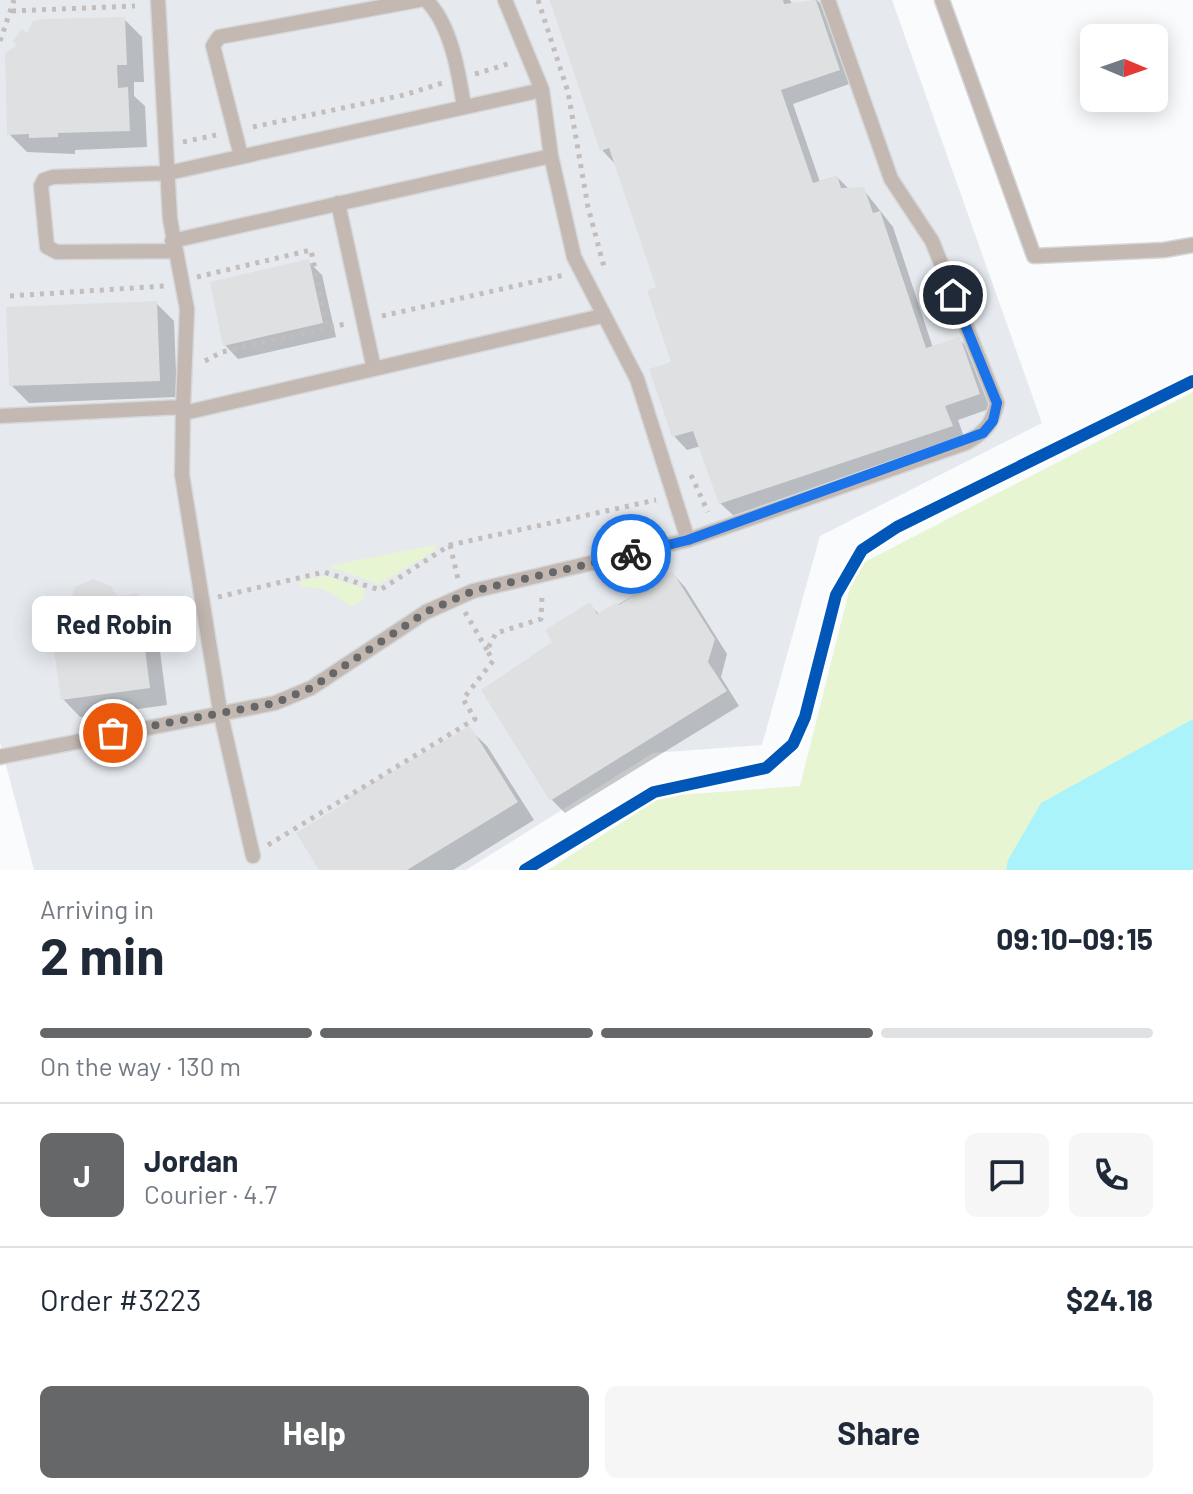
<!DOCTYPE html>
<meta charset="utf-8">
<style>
body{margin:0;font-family:Barlow,sans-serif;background:#f6f6f7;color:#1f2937;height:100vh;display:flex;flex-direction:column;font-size:30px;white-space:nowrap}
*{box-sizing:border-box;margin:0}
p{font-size:26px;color:#747a83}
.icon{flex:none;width:44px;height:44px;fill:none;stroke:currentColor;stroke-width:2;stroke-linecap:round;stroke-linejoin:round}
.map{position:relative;height:870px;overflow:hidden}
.side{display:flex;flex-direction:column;background:#fff;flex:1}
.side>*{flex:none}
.needle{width:52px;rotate:92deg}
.buttons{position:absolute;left:1080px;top:24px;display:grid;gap:16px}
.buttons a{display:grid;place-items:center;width:88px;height:88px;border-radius:12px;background:#fff;box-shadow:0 4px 20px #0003;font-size:40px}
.pin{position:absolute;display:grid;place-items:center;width:68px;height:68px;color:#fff;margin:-34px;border:4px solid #fff;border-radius:50%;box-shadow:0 2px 8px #0007}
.courier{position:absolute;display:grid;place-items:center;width:80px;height:80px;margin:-40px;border:6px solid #1a73e8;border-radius:50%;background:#fff;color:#222;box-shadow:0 2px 10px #0007}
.bubble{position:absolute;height:56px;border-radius:12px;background:#fff;box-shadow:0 4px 20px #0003;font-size:26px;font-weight:700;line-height:56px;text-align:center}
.headline em{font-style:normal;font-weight:700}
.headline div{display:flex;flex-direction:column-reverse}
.headline{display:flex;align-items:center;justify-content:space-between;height:136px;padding:0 40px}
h1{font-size:52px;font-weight:700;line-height:60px}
.bar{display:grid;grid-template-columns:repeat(4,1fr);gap:12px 8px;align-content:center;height:96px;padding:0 40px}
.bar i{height:10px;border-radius:6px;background:#e0e1e3}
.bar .selected{background:#656769}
.bar p{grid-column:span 4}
.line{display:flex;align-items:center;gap:20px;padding:0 40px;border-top:2px solid #e0e1e3}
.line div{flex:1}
.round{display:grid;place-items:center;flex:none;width:84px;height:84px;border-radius:12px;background:#f6f6f7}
.primary-button{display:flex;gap:16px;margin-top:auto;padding:16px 40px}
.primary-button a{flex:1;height:92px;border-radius:12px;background:#656769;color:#fff;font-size:32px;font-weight:700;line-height:92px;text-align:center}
.primary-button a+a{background:#f6f6f7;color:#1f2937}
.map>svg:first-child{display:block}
.built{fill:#e6eaef}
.green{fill:#e8f5d3}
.water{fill:#abf3fb}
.shadow{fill:#0003}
.building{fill:#dee0e2}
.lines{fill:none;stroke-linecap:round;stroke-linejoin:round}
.service-casing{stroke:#d5d7d8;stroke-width:17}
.path{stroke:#c3bdbb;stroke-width:5;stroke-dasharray:4 6;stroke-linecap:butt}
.service{stroke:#c4b8b2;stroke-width:14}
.cycleway-casing{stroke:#fff;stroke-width:17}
.cycleway{stroke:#0057b8;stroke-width:12}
.done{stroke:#656769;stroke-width:8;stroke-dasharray:0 14.4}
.route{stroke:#1a73e8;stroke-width:10}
</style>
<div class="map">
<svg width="1193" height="870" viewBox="0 0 1193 870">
<rect width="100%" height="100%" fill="#f9fbfd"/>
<!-- built -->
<path class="built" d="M 0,0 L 892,0 L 1042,423 L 820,536 L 762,745 L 653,753 L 466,870 L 34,870 L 0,743 Z"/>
<!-- green -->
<path class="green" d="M 1193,392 L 1193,870 L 548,870 L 663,796 L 800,786 L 855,567 Z
M 436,545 L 435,550 L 379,584 L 328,566 Z
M 326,576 L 365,589 L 363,600 L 351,606 L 324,589 L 299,586 L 302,580 Z"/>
<!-- water -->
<path class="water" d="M 1193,719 L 1193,870 L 1006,870 L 1008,860 L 1041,803 Z"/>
<!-- shadow -->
<path class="shadow" d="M 550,0 L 790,0 L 792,4 L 817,0 L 827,10 L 852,83 L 793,104 L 820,182 L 837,177 L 849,189 L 863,189 L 893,227 L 933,348 L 959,339 L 973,353 L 992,408 L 958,420 L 965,440 L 734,516 L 720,503 L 701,446 L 687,450 L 674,436 L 673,364 L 658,289 L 615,164 L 602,150 Z
M 124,19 L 142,37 L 144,82 L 134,82 L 134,96 L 145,106 L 147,147 L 75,150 L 75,154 L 27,152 L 9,134 L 28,36 Z
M 308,261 L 322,275 L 336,337 L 238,359 L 225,345 Z
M 156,303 L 174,321 L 177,397 L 29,403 L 11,385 Z
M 672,573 L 685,587 L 727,654 L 721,677 L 739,706 L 565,813 L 552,800 L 554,642 L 590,605 L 600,615 Z
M 110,588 L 119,598 L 137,595 L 155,613 L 167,705 L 80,717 L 63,699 L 71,605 Z
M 469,729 L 487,746 L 534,820 L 453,870 L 321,870 Z"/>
<!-- building -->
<path class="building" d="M 550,0 L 783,0 L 784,4 L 816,0 L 840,70 L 781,90 L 813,183 L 837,175 L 841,188 L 864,187 L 873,213 L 880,211 L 926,348 L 960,337 L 980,394 L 945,406 L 953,426 L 719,504 L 693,431 L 672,437 L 649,369 L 671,362 L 647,290 L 656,287 L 609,148 L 600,151 Z
M 125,17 L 127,65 L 117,65 L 118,88 L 128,87 L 130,131 L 58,133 L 58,137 L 29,138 L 29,134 L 7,135 L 5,53 L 17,45 L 13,41 L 22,29 L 27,33 L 33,21 L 43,19 Z
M 309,259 L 323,323 L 223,346 L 210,282 Z
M 157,301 L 160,381 L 9,386 L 6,307 Z
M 672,571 L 715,639 L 708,662 L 727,691 L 550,801 L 481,690 L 552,642 L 545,630 L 590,602 L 597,614 L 617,602 L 619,605 Z
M 93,579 L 111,586 L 117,596 L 138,593 L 150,688 L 61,700 L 48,604 L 70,603 L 75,587 Z
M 470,726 L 518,802 L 407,870 L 319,870 L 296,833 L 348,801 L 346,798 Z"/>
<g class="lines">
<!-- service casing -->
<g class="service-casing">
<path id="service" d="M 426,0 C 451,24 459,74 464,107
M 505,0 L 542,90 L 551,156 L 574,257 L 637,379 L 688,540
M 942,0 L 1034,256 L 1164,250 L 1193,245
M 241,156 L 213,46 L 219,37 L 419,0
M 338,203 L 374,369
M 172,241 L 551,156
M 174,251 L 57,252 L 47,247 L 41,186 L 44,180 L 53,177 L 168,173 L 542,90
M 183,407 L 182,475 L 220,711 L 253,856
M 184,413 L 602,316
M 0,416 L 183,407 L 187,309 L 170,219 L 158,0
M 0,757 L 275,703 L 311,688 L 426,612 L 473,591 L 688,540 L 966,443 C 985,432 992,425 997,403 L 932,241 L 891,179 L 828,0"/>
</g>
<!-- path -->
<path class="path" d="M 538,0 L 568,92 L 588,207 L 604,267
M 12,11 L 135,6
M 0,41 L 14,0
M 475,74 L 511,63
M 253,127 L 404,95 L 442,83
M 183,142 L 216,135
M 197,277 L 311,250 L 327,328
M 10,296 L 164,286
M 382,316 L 564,275
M 205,361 L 222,352 L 345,324
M 691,475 L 708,512
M 450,545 L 458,579
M 218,597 L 324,572 L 380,590 L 450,545 L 656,500
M 465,612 L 487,650
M 268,845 L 475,719 L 463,699 L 493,661 L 487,650 L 496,633 L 541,619 L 542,597"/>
<!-- service -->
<use href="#service" class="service"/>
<!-- cycleway casing -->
<g class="cycleway-casing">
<path id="cycleway" d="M 525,870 L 654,792 L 766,768 L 793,744 L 805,717 L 836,595 L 862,550 L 897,527 L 1193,381"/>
</g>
<!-- cycleway -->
<use href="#cycleway" class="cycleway"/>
</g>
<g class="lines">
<!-- done -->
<path class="done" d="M 113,733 L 275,703 L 311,688 L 426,612 L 473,591 L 631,554"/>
<!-- route -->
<path class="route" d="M 631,554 L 688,540 L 983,433 L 993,421 L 997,403 L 953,295"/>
</g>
</svg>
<div class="buttons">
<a><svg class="needle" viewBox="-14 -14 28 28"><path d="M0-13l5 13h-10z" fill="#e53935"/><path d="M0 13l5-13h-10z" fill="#747a83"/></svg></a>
</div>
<div class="pin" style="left:113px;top:733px;background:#ea580c"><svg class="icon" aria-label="bag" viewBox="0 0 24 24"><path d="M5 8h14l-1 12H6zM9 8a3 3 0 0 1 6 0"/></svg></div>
<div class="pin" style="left:953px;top:295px;background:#1f2937"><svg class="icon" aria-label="home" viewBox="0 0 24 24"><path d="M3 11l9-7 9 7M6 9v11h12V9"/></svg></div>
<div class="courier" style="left:631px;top:554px"><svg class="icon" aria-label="bike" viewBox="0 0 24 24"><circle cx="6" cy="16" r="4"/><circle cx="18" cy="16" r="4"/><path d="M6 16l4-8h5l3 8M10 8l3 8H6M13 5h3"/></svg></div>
<div class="bubble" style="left:32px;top:596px;width:164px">Red Robin</div>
</div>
<section class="side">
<div class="headline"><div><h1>2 min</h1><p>Arriving in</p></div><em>09:10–09:15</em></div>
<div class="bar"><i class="selected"></i><i class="selected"></i><i class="selected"></i><i></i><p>On the way · 130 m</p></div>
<div class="line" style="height:144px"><b class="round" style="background:#656769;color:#fff">J</b><div><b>Jordan</b><p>Courier · 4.7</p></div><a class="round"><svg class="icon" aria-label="chat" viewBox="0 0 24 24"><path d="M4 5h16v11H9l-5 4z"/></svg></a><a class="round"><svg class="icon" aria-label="phone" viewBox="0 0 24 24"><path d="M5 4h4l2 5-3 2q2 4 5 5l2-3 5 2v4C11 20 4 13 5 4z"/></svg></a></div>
<div class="line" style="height:104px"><div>Order #3223</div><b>$24.18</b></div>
<div class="primary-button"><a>Help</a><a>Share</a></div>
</section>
